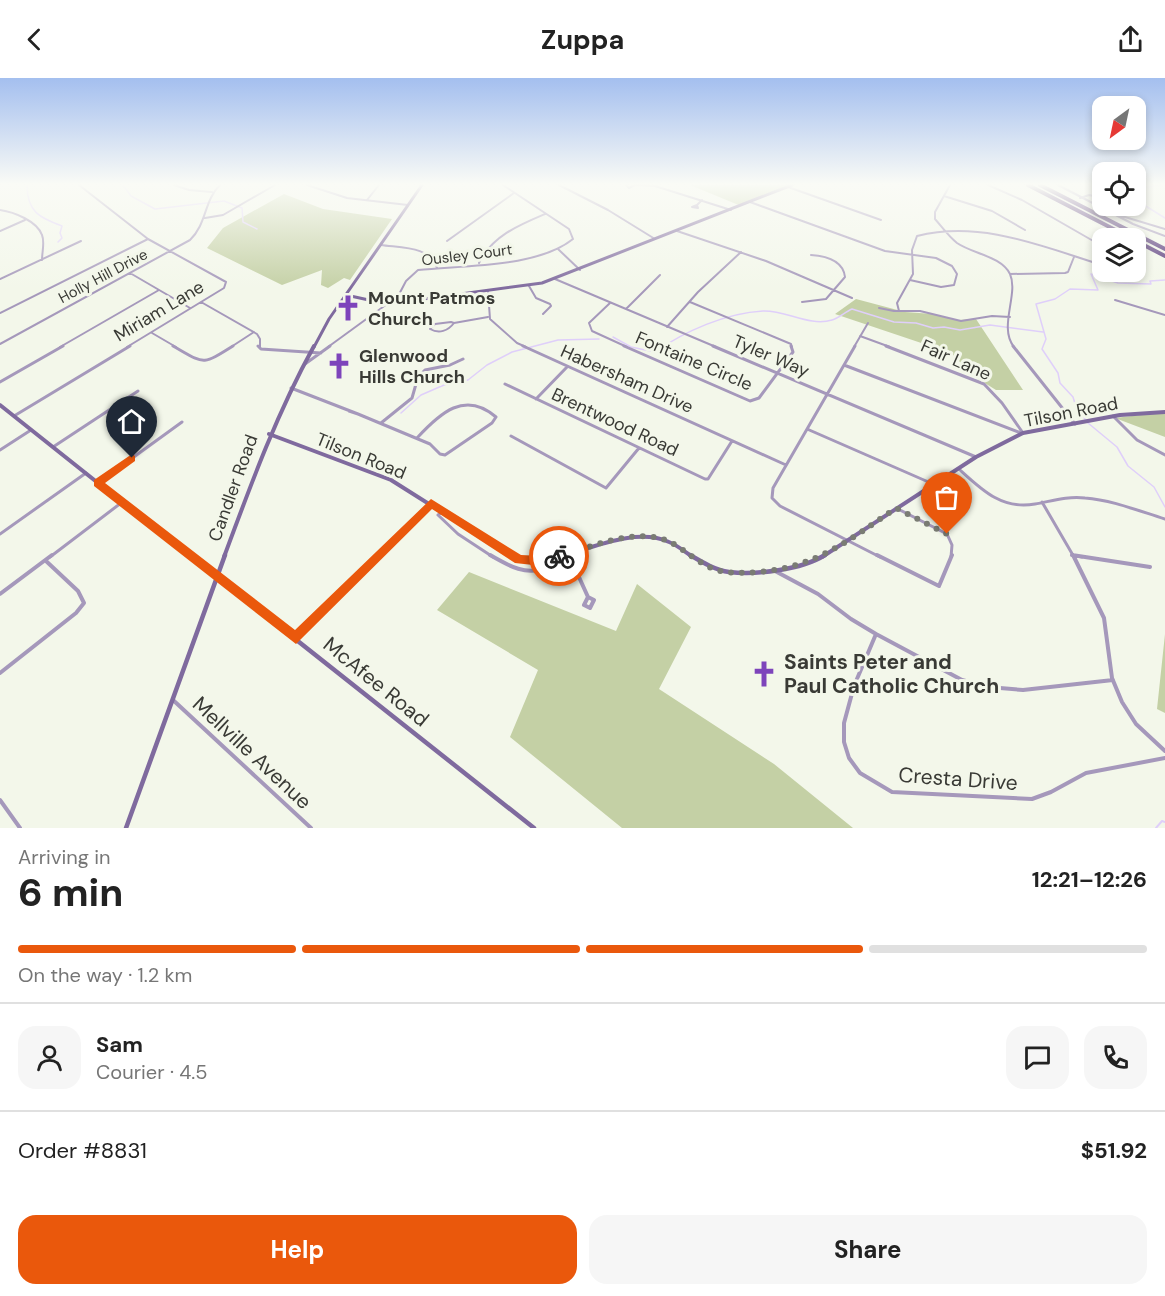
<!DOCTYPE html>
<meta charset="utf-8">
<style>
body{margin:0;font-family:"DM Sans",sans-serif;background:#f6f6f6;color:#222;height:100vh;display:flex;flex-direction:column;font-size:22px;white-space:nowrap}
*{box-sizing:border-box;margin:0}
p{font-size:20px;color:#767676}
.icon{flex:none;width:33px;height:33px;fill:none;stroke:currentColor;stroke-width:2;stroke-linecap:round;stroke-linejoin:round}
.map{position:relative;height:750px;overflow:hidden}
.details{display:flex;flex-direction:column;background:#fff;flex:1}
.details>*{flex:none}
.needle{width:39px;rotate:213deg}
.tools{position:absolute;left:1092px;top:18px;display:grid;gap:12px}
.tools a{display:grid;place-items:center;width:54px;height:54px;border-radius:12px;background:#fff;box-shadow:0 3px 9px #0003;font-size:30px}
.pin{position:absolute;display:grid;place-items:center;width:51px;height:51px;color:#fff;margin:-62px -26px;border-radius:50% 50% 50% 0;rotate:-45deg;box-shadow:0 0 6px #0007}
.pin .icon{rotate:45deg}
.courier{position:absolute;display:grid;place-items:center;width:60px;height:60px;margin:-30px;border:4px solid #ea580c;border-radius:50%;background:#fff;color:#222;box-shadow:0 2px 8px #0007}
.headline em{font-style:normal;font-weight:700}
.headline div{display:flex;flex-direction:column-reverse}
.headline{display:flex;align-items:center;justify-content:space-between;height:102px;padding:0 18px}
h1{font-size:39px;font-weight:700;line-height:45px}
.bar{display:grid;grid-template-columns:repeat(4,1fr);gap:9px 6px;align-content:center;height:72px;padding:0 18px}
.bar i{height:8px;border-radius:4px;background:#e0e0e0}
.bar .active{background:#ea580c}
.bar p{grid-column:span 4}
.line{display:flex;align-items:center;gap:15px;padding:0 18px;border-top:2px solid #e0e0e0}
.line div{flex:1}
.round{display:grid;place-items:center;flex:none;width:63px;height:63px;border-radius:18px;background:#f6f6f6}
.button{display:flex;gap:12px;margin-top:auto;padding:12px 18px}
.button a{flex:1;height:69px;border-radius:18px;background:#ea580c;color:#fff;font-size:24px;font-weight:700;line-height:69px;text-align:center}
.button a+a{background:#f6f6f6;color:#222}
header{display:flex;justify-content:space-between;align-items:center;height:78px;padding:0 18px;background:#fff;font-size:27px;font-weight:700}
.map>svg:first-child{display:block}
.green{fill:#c4d0a5}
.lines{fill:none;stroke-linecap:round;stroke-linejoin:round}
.stream-far1{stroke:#dfcffa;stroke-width:1.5}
.stream{stroke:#dfcffa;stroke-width:2}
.street-far2{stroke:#a598bb;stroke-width:2}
.street-far1{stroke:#a598bb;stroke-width:3}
.street{stroke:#a598bb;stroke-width:4}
.secondary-far2{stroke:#7f6a9e;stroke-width:3}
.secondary-far1{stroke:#7f6a9e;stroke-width:4}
.secondary{stroke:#7f6a9e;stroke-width:4.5}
.highway{stroke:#4e2d74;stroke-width:4}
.route{fill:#ea580c}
.done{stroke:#7a7c74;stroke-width:6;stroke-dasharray:0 10.8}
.labels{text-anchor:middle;stroke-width:6;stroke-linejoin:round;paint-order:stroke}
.far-street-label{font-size:15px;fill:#393a35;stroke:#f3f7ea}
.poi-label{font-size:18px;font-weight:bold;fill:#393a35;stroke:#f3f7ea;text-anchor:start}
.street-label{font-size:18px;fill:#393a35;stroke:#f3f7ea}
.near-poi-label{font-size:21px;font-weight:bold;fill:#393a35;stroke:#f3f7ea;text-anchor:start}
.near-street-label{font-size:21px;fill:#393a35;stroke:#f3f7ea}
</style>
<header><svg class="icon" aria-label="back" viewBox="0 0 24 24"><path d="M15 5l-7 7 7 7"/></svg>Zuppa<svg class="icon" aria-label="share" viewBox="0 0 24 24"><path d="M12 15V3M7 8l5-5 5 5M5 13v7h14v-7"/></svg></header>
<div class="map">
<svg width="1165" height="750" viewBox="0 0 1165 750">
<rect width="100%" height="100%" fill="#f3f7ea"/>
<!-- green -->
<path class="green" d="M 690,107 L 793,107 L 741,128 Z
M 284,116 L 323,131 L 392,141 L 350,202 L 344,200 L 328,210 L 321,207 L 322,192 L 282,207 L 207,170 L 223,150 Z
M 856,221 L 905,234 L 933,236 L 958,242 L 976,241 L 1023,312 L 996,312 L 975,299 L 951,275 L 835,236 Z
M 1165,334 L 1165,359 L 1115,340 Z
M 469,494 L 616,553 L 637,506 L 691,549 L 659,611 L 774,686 L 853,750 L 622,750 L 510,659 L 538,592 L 437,532 Z
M 1165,556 L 1165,635 L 1157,631 Z"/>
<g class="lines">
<!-- stream-far1 -->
<path class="stream-far1" d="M 27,107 C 27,134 40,140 62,148 L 60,155 L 62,160 L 58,164
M 123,107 L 131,118 L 155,131 L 224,123 L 242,130 L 243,144 L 257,151
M 1136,118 L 1141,110 L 1161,107
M 1136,122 L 1165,140
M 613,259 L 631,269 L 655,274 C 685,253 726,235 763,233 C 786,232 809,249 832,242 C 839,240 845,234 852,231 L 894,244 L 916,245 L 933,250 L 944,249 L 960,252 L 990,247 L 1043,254
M 401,335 L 421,317 L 444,307 L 468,302 L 487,287 L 512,274 L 558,262 L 599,261
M 1085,341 L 1076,329 L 1073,319 L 1060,305 L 1058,295 L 1042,271 L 1046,261 L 1036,226 L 1055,221 L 1070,211 L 1098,212 L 1091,196 L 1118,205 L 1151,206 L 1150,203 L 1165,202
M 1088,345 L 1117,369 L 1128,388 L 1154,409 L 1165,429"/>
<!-- stream -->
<path class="stream" d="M 1156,750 L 1162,743 L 1165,744"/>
<!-- street-far2 -->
<path class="street-far2" d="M 79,107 L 148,161 L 226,204 L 224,210 L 127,269
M 174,107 L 189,112 L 212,114
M 307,107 L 347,120 L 408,127
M 559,107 L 608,132 L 655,161
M 626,107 L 629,110 L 635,107
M 636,107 L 655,108 L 731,132
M 950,107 L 935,134 L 935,141 C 942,149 949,159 957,165 C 973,176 1001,178 1010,196 C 1019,216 998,249 1014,269
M 988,107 L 1022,122 L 1102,168
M 1058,107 L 1133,146 L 1165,158
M 788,109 L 881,142
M 944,118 L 992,133 L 1025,152
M 1080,120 L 1089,117 L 1098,119
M 367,122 L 379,107
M 750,124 L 885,173 L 936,180 L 952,188 L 957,196 L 954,207 L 941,209 L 910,202
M 697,127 L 698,130 L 692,129 Z
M 697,127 L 702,122
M 0,132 C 14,134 37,143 42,157 C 45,164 42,174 42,182
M 1115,136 L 1165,151
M 205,140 L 223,137 L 275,107
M 0,153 L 25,142
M 677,153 L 766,183 L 852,220
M 447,163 L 514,115
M 381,167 C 400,170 431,168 437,190
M 558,171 L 580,192
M 479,185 C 492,158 519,147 545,136
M 130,195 L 190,230
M 1010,196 L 1065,195 L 1068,194 L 1074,179
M 0,201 L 81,163
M 555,201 L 716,269
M 529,208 L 536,220 L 550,226 L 551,228 L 543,236
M 488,213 L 490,241 L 517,265 L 526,269
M 1115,222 L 1165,237
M 201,224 L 257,256 L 260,261 L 260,269
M 690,224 L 791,266 L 792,269
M 802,224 L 826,221 L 845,199 C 843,182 826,178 811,177
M 610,225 L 589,245 L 592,253 L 627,269
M 394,226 L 406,203 L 418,192 C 463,187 537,190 573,161 L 569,151 L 503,107
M 879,230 L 894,233 L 920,233 L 961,243 L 992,238 L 1010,239
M 626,231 L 660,197
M 899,233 L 897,225 L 913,196 L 912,172 L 917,158 C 981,142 1041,168 1102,187
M 0,235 L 148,161
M 451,244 L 454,245 C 448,253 439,256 430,251 L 435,246 Z
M 454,245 L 488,239
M 667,249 L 698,214 L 741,174
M 152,255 L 176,269
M 860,258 L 890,269
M 0,266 L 190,162 C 207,146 204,122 220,107
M 60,269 L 159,212
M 231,269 L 254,254
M 328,269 L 387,226
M 854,269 L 868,245"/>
<!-- street-far1 -->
<path class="street-far1" d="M 173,268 C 205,286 201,288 233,268
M 258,268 L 261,271 L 321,275
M 523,268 L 786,387
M 624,268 L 750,323 L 759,320 L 793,274 L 791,268
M 713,268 L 976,379
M 855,268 L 773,410 L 772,420 L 780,428 L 880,479
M 886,268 L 984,306 L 1002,325 L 1023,355
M 1013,268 L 1075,346
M 305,286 L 330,268
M 844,287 L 1021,355
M 0,304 L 63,268
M 505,306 L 705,401 L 708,401 L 732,363
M 291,310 L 358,336 L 349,333
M 536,321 L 567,289
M 358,336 L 430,366 L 440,376 L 445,377 L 492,345 L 496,339 C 465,312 440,335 417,360
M 14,338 L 130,268
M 1113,338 L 1137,362 L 1165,377
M 381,345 L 412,320 L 418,299 L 425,292 L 450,287 L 463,281
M 807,351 L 933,406
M 511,358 L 606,410 L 639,370
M 53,369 L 138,313
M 0,372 L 31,352
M 959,391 C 982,412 1002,432 1035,426 C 1052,423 1067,418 1085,420 C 1112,422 1139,433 1165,441
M 98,405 L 182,344
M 1042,424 L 1074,479
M 896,430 L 947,456 L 952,467 L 951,479
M 442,434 L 438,437 L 458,456 L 493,479
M 0,456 L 86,395
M 575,474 L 575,479
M 568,476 L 570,479
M 1072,477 L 1082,479
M 50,479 L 121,425
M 377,479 L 431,425"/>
<!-- street -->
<path class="street" d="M 490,477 C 507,487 529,500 547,488 L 546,482
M 569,477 L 588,519
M 575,477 L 576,489
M 877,477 L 939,508 L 952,477
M 1072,477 L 1150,489
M 1073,477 L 1104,540 L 1112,600 L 1122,624 L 1136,646 L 1165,673
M 775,493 L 818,516 L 851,541 L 876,556 L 962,602 L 988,609 L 1023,612 L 1113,602
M 0,516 L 52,477
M 588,519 L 594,522 L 590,530 L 584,527 Z
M 876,556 L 854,608 L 844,645 L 844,664 L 849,680 L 860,695 L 892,714 L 1032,721 L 1051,714 L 1086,695 L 1165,680
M 296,560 L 379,477
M 0,595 L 76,535 L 84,525 L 78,513 L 46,483
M 173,622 L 311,750
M 0,722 L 20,750"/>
<!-- secondary-far2 -->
<path class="secondary-far2" d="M 346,217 L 387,226 L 542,205 L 792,107
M 314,269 L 329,241 L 422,107"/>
<!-- secondary-far1 -->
<path class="secondary-far1" d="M 0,327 L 191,479
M 269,356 L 391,402 L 513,479
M 224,479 C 251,406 277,335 314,268
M 559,479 C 592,470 636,449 669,464 C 677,467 685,474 693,479
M 822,479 L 976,379 L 1023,355 L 1120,337 L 1165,334"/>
<!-- secondary -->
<path class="secondary" d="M 189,477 L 534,750
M 511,477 C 528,487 547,482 565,477
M 690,477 C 702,484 715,492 729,494 C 756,497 801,492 825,477
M 126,750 L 225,477"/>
<!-- highway -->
<path class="highway" d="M 1028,107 L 1131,160
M 1040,107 L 1165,171
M 1136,163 L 1165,178"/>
</g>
<!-- sky -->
<linearGradient id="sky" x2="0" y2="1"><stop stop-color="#a4bfef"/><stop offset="0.5" stop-color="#fafbf6"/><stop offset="1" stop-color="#fafbf6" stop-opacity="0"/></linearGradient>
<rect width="1165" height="212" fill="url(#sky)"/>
<!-- route -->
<path class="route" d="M 132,376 L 135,378 L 135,383 L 105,405 L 295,552 L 431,421 L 521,477 L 542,478 L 559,473 L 565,478 L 563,482 L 542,488 L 515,485 L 432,431 L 296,566 L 94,408 L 94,402 Z"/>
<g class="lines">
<!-- done -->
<path class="done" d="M 559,478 C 592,469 637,448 670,464 C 686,472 700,487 717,492 C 730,496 744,495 758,494 C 817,489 849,462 896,430 L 947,456"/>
</g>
<!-- icons -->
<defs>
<g id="church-bare" transform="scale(2.07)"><path d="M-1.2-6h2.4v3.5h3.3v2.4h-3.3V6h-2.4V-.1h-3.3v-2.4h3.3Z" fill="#7d44bb" stroke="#f3f7ea" stroke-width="2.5" paint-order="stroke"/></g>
</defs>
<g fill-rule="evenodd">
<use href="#church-bare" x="348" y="230"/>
<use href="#church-bare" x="339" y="288"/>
<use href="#church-bare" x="764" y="596"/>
</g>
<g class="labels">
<!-- far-street labels -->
<g class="far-street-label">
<text transform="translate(467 177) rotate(-7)" y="5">Ousley Court</text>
<text transform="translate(103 198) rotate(-28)" y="5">Holly Hill Drive</text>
</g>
<!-- poi labels -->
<g class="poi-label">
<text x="368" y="226">Mount Patmos<tspan x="368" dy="21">Church</tspan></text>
<text x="359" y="284">Glenwood<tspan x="359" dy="21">Hills Church</tspan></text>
</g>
<!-- street labels -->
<g class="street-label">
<text transform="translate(159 233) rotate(-31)" y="6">Miriam Lane</text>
<text transform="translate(771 278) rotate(23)" y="6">Tyler Way</text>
<text transform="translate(956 282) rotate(24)" y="6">Fair Lane</text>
<text transform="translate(694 283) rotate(23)" y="6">Fontaine Circle</text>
<text transform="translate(627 301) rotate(24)" y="6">Habersham Drive</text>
<text transform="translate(1071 334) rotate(-11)" y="6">Tilson Road</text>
<text transform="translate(615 344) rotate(25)" y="6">Brentwood Road</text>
<text transform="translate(361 378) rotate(22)" y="6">Tilson Road</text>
<text transform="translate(233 410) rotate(-70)" y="6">Candler Road</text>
</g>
<!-- near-poi labels -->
<g class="near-poi-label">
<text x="784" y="591">Saints Peter and<tspan x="784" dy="24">Paul Catholic Church</tspan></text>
</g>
<!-- near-street labels -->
<g class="near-street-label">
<text transform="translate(376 604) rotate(39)" y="7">McAfee Road</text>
<text transform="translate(252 675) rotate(43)" y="7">Mellville Avenue</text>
<text transform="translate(958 701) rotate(4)" y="7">Cresta Drive</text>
</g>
</g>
</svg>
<div class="tools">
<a><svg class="needle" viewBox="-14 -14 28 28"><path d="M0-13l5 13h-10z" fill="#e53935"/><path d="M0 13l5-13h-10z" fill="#767676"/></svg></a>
<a><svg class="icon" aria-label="locate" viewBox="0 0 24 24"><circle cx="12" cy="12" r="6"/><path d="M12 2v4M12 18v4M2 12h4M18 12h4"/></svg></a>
<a><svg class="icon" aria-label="layers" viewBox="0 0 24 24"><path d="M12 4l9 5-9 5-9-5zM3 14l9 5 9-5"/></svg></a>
</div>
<div class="pin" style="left:947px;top:456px;background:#ea580c"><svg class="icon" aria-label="bag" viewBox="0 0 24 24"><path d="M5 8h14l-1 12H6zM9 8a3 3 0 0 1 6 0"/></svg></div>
<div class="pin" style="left:132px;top:380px;background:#1f2937"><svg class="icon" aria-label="home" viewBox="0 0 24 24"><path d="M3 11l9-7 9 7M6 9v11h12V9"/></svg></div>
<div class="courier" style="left:559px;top:478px"><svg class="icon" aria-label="bike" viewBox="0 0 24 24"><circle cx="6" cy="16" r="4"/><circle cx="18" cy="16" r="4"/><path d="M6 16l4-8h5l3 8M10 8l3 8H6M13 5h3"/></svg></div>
</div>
<section class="details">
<div class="headline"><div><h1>6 min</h1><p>Arriving in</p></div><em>12:21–12:26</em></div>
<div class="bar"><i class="active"></i><i class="active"></i><i class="active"></i><i></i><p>On the way · 1.2 km</p></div>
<div class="line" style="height:108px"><a class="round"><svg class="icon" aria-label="person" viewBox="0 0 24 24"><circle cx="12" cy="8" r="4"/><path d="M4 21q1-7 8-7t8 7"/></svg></a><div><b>Sam</b><p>Courier · 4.5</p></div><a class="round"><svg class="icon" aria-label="chat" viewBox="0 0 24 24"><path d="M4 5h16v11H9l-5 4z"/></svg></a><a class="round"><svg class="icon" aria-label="phone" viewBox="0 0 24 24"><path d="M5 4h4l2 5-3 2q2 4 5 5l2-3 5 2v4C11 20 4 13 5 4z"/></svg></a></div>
<div class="line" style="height:78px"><div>Order #8831</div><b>$51.92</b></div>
<div class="button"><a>Help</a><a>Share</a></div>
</section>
